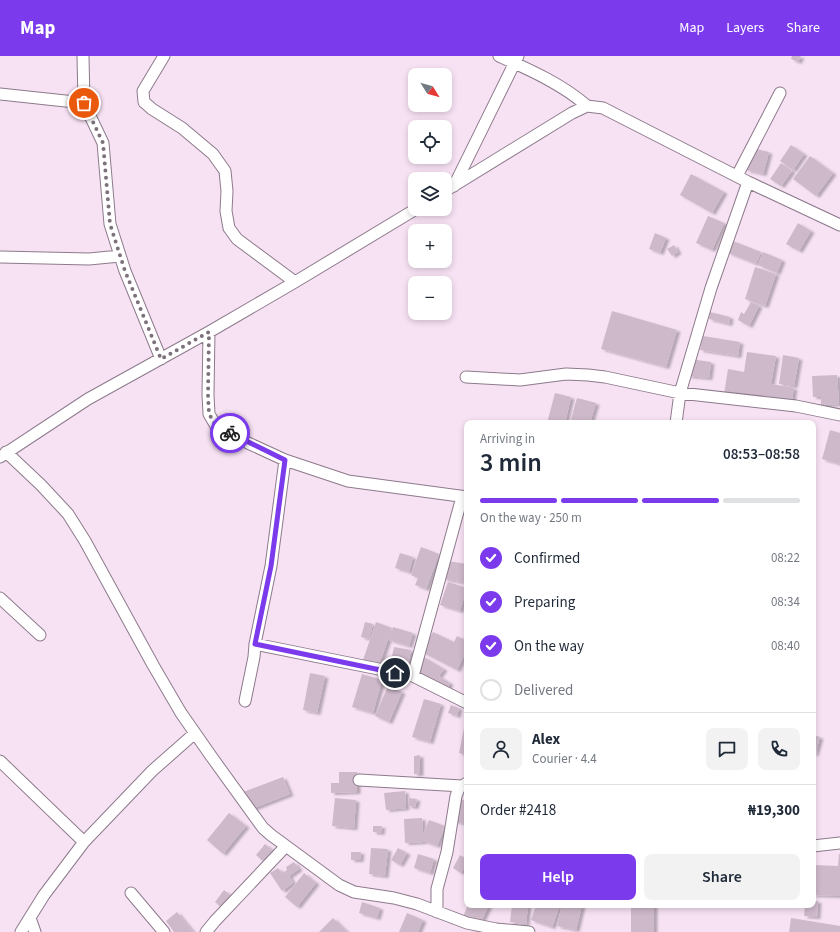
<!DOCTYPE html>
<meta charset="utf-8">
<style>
body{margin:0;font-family:"Source Sans 3",sans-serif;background:#f2f2f3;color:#1f2937;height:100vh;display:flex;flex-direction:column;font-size:15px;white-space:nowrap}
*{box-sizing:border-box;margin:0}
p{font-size:13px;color:#747a83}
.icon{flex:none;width:22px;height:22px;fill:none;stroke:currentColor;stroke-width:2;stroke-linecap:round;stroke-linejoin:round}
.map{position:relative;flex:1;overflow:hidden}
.side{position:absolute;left:464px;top:364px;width:352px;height:488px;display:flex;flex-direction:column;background:#fff;border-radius:8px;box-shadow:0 2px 6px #0003}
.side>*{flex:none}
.needle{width:26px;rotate:127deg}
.buttons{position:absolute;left:408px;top:12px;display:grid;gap:8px}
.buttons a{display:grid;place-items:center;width:44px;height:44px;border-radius:8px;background:#fff;box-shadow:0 2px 6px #0003;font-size:20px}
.pin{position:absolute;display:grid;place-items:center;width:34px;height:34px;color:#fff;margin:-17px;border:2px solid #fff;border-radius:50%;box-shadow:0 1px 4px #0007}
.courier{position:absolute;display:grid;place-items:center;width:40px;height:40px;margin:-20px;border:3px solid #7c3aed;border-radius:50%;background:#fff;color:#222;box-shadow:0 1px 5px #0007}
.summary em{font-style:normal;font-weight:600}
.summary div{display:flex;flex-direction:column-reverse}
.summary{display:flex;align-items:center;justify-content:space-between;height:68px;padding:0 16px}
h1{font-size:26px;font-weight:600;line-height:30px}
.bar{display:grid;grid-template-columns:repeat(4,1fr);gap:6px 4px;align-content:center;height:48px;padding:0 16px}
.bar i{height:5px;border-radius:3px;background:#e0e1e3}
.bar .current{background:#7c3aed}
.bar p{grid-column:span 4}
.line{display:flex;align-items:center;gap:10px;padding:0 16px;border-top:1px solid #e0e1e3}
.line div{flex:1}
.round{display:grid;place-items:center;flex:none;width:42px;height:42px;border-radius:8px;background:#f2f2f3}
ol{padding:0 16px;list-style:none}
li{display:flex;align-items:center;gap:12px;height:44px}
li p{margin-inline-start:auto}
li .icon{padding:4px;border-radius:50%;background:#7c3aed;color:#fff;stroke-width:4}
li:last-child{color:#747a83}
li i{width:22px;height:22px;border:2px solid #e0e1e3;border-radius:50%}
.cta{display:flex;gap:8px;margin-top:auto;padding:8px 16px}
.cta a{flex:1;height:46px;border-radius:8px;background:#7c3aed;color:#fff;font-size:16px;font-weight:600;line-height:46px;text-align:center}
.cta a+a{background:#f2f2f3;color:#1f2937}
header{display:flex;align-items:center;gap:24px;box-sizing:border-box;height:56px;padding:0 20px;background:#7c3aed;color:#fff}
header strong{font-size:19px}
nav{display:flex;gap:22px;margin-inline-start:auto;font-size:14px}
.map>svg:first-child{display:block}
.building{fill:#ceb9cb;filter:url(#shadow)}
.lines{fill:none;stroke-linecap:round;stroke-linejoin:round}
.street-casing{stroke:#8d7a8b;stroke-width:13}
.street{stroke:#fff;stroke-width:11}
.done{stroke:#7d717c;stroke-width:4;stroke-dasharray:0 7.2}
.route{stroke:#7c3aed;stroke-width:5}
</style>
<header>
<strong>Map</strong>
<nav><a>Map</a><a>Layers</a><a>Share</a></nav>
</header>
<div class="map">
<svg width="840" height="876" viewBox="0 0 840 876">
<defs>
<filter id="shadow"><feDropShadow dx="3.5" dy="2" stdDeviation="1" flood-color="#0004"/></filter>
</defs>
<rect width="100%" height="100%" fill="#f7e2f4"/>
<!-- building -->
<path class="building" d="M 792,0 L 801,0 L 798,6 L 791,3 Z
M 791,89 L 804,98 L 793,114 L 780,105 Z
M 752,92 L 769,96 L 763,118 L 746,114 Z
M 810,100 L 833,117 L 816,140 L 793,123 Z
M 781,107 L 792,115 L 781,130 L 770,123 Z
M 691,118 L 724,136 L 712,157 L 680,139 Z
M 708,160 L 724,167 L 712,194 L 696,187 Z
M 798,167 L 811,175 L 799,195 L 786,188 Z
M 655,177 L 666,182 L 660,197 L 649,193 Z
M 733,185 L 761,196 L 756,208 L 728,197 Z
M 674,189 L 678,196 L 672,200 L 667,193 Z
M 763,196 L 782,204 L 777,217 L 758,209 Z
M 755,211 L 776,218 L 765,250 L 745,243 Z
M 751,246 L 759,250 L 749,270 L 738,264 L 741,256 L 744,258 Z
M 612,255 L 677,274 L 666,311 L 601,293 Z
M 710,256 L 730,261 L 729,268 L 709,263 Z
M 703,280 L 740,286 L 738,300 L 700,294 Z
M 747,296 L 776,300 L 771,328 L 794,332 L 791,349 L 724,338 L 728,313 L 744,316 Z
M 783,299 L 799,302 L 794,330 L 779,328 Z
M 690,303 L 711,306 L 709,322 L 688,320 Z
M 837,319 L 839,348 L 821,349 L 821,341 L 813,341 L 812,320 Z
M 555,337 L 571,341 L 565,367 L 547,367 Z
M 577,342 L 596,347 L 590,367 L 570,367 Z
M 830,374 L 840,377 L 840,408 L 822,403 Z
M 421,491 L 439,498 L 426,533 L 415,529 L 418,522 L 411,519 Z
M 400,497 L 413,501 L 409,516 L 395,512 Z
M 447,505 L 467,508 L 467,527 L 444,523 Z
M 448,526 L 467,532 L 460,555 L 440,549 Z
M 365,566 L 373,568 L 369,583 L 361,581 Z
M 376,566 L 392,572 L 379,609 L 363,604 Z
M 393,571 L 413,577 L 409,590 L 389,584 Z
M 433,576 L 454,586 L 457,580 L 467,585 L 467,594 L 457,614 L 422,596 Z
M 394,591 L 411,594 L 407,613 L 390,610 Z
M 424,601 L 444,613 L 439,620 L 450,627 L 446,635 L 415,616 Z
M 310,617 L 325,620 L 317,657 L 303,654 Z
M 362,618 L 382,624 L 373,657 L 352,651 Z
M 388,630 L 402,636 L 389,666 L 375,660 Z
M 424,643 L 441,648 L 430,686 L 412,681 Z
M 451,649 L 459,652 L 457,660 L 448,657 Z
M 466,662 L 467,662 L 467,699 L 459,697 Z
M 813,679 L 820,681 L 815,698 L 813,698 Z
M 420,699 L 420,718 L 414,718 L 414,700 Z
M 339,716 L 357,716 L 357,736 L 331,737 L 331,727 L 339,727 Z
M 283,721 L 290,738 L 249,754 L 243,736 Z
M 405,735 L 406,752 L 386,754 L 384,737 Z
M 335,742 L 356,744 L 354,772 L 332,770 Z
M 409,742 L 417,743 L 415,751 L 408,750 Z
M 460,743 L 467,745 L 467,769 L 454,765 Z
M 229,757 L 246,770 L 223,798 L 207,784 Z
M 422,762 L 423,778 L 429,764 L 445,770 L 437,790 L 423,785 L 423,786 L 405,787 L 404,763 Z
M 373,770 L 382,770 L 381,777 L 373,776 Z
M 265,788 L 272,794 L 263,805 L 256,799 Z
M 371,792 L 388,793 L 385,820 L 369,818 Z
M 398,792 L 407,797 L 400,809 L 391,804 Z
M 351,796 L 361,796 L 360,804 L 351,804 Z
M 418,798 L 434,803 L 430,817 L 414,812 Z
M 839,798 L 840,798 L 840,840 L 813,839 L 813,809 L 838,810 Z
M 460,799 L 467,803 L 467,807 L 461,817 L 453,812 Z
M 294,806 L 299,813 L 289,820 L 293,827 L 282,835 L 270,817 L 278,812 L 282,817 L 287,814 L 286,811 Z
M 304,817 L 316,827 L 297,851 L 285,841 Z
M 224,834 L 231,840 L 222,852 L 215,846 Z
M 813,845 L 818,845 L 817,861 L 804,860 L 805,849 L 813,849 Z
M 362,846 L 380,852 L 377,862 L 359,857 Z
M 468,849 L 489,849 L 478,872 L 461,865 Z
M 512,849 L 528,849 L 526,868 L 510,866 Z
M 536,849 L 560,849 L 552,871 L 531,864 Z
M 562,849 L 582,849 L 576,874 L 557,870 Z
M 631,849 L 654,849 L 654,876 L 631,876 Z
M 177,856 L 193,876 L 174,876 L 166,865 Z
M 407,857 L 423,864 L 418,876 L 399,876 Z
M 333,862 L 347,876 L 319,876 Z
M 791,862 L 840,870 L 840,876 L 789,876 Z"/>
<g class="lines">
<!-- street casing -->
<g class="street-casing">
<path id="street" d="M 83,0 L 84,47 L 103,87 L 110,168 L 125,215 L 161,303
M 164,0 L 143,35 L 144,46 L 152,53 L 182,72 L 213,98 L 225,115 L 227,135 L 226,155 L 229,172 L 237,183 L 295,226
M 499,0 C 530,14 562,28 587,50
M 0,38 L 84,47
M 737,120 L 780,37
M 454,130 L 518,0
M 445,135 L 572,57 L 587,50 L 603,52 L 748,126 L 840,169
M 0,201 L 89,203 L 120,200
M 209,276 L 208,339 L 209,358 L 216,370 L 248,387 L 285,404 L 348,425 L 467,441
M 466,321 L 520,324 L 566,318 L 588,319 L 605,321 L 680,337 L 796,350 L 840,359
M 676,367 L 680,337 L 711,232 L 748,126
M 6,396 L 41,429 L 68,458 L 85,485 L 153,609 L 181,657 L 211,700 L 263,772 L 271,779 L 339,829 L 354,836 L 394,842 L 417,848 L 467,867 L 496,873 L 529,876
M 0,401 L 88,343 L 209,276 L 295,226 L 416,153
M 0,542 L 40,579
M 255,588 L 413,620 L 467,647
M 413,620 L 462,441
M 245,645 L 254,601 L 255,588 L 271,510 L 285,404
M 0,705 L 84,786
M 359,724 L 462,730
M 813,790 L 840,787
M 131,837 L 164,876
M 437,856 L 437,833 L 447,796 L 456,740 L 459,732 L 467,727
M 30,862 L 35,876
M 21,876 L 44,839 L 84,786 L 152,715 L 195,677
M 206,876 L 215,865 L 285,791"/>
</g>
<!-- street -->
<use href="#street" class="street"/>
</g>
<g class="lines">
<!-- done -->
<path class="done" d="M 84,47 L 103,87 L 110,168 L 125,215 L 161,303 L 209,276 L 208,339 L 209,358 L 216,370 L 230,377"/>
<!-- route -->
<path class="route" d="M 230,377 L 285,404 L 271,510 L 255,588 L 395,617"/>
</g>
</svg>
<div class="buttons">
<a><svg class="needle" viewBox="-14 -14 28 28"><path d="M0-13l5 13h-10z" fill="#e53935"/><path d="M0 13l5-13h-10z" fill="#747a83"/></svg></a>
<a><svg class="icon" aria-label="locate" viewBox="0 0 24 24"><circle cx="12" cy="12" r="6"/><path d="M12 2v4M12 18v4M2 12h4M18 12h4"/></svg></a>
<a><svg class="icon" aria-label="layers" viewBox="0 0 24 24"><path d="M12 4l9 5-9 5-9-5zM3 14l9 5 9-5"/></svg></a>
<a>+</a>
<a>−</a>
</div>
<div class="pin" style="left:84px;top:47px;background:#ea580c"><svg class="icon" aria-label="bag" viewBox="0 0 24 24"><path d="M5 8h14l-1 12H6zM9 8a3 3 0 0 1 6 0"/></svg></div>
<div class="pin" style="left:395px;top:617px;background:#1f2937"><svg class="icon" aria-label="home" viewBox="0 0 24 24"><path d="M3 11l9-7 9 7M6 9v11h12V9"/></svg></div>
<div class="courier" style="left:230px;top:377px"><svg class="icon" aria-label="bike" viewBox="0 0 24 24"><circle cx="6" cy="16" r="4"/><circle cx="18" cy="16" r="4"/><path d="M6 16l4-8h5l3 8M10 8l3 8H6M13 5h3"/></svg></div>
<section class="side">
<div class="summary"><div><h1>3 min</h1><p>Arriving in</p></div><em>08:53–08:58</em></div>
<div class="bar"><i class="current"></i><i class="current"></i><i class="current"></i><i></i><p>On the way · 250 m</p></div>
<ol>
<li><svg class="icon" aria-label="check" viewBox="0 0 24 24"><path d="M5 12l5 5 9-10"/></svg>Confirmed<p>08:22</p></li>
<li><svg class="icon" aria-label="check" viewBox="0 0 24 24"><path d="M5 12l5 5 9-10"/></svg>Preparing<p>08:34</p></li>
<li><svg class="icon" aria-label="check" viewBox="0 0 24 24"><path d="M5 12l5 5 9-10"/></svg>On the way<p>08:40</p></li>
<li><i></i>Delivered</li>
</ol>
<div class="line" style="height:72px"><a class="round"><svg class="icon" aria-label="person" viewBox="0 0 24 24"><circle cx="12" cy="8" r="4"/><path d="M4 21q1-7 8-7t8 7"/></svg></a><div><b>Alex</b><p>Courier · 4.4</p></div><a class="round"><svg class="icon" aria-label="chat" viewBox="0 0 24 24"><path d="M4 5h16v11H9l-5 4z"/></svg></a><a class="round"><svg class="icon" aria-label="phone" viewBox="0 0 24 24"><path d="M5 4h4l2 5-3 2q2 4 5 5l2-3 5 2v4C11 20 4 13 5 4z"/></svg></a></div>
<div class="line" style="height:52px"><div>Order #2418</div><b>₦19,300</b></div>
<div class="cta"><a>Help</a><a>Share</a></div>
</section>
</div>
